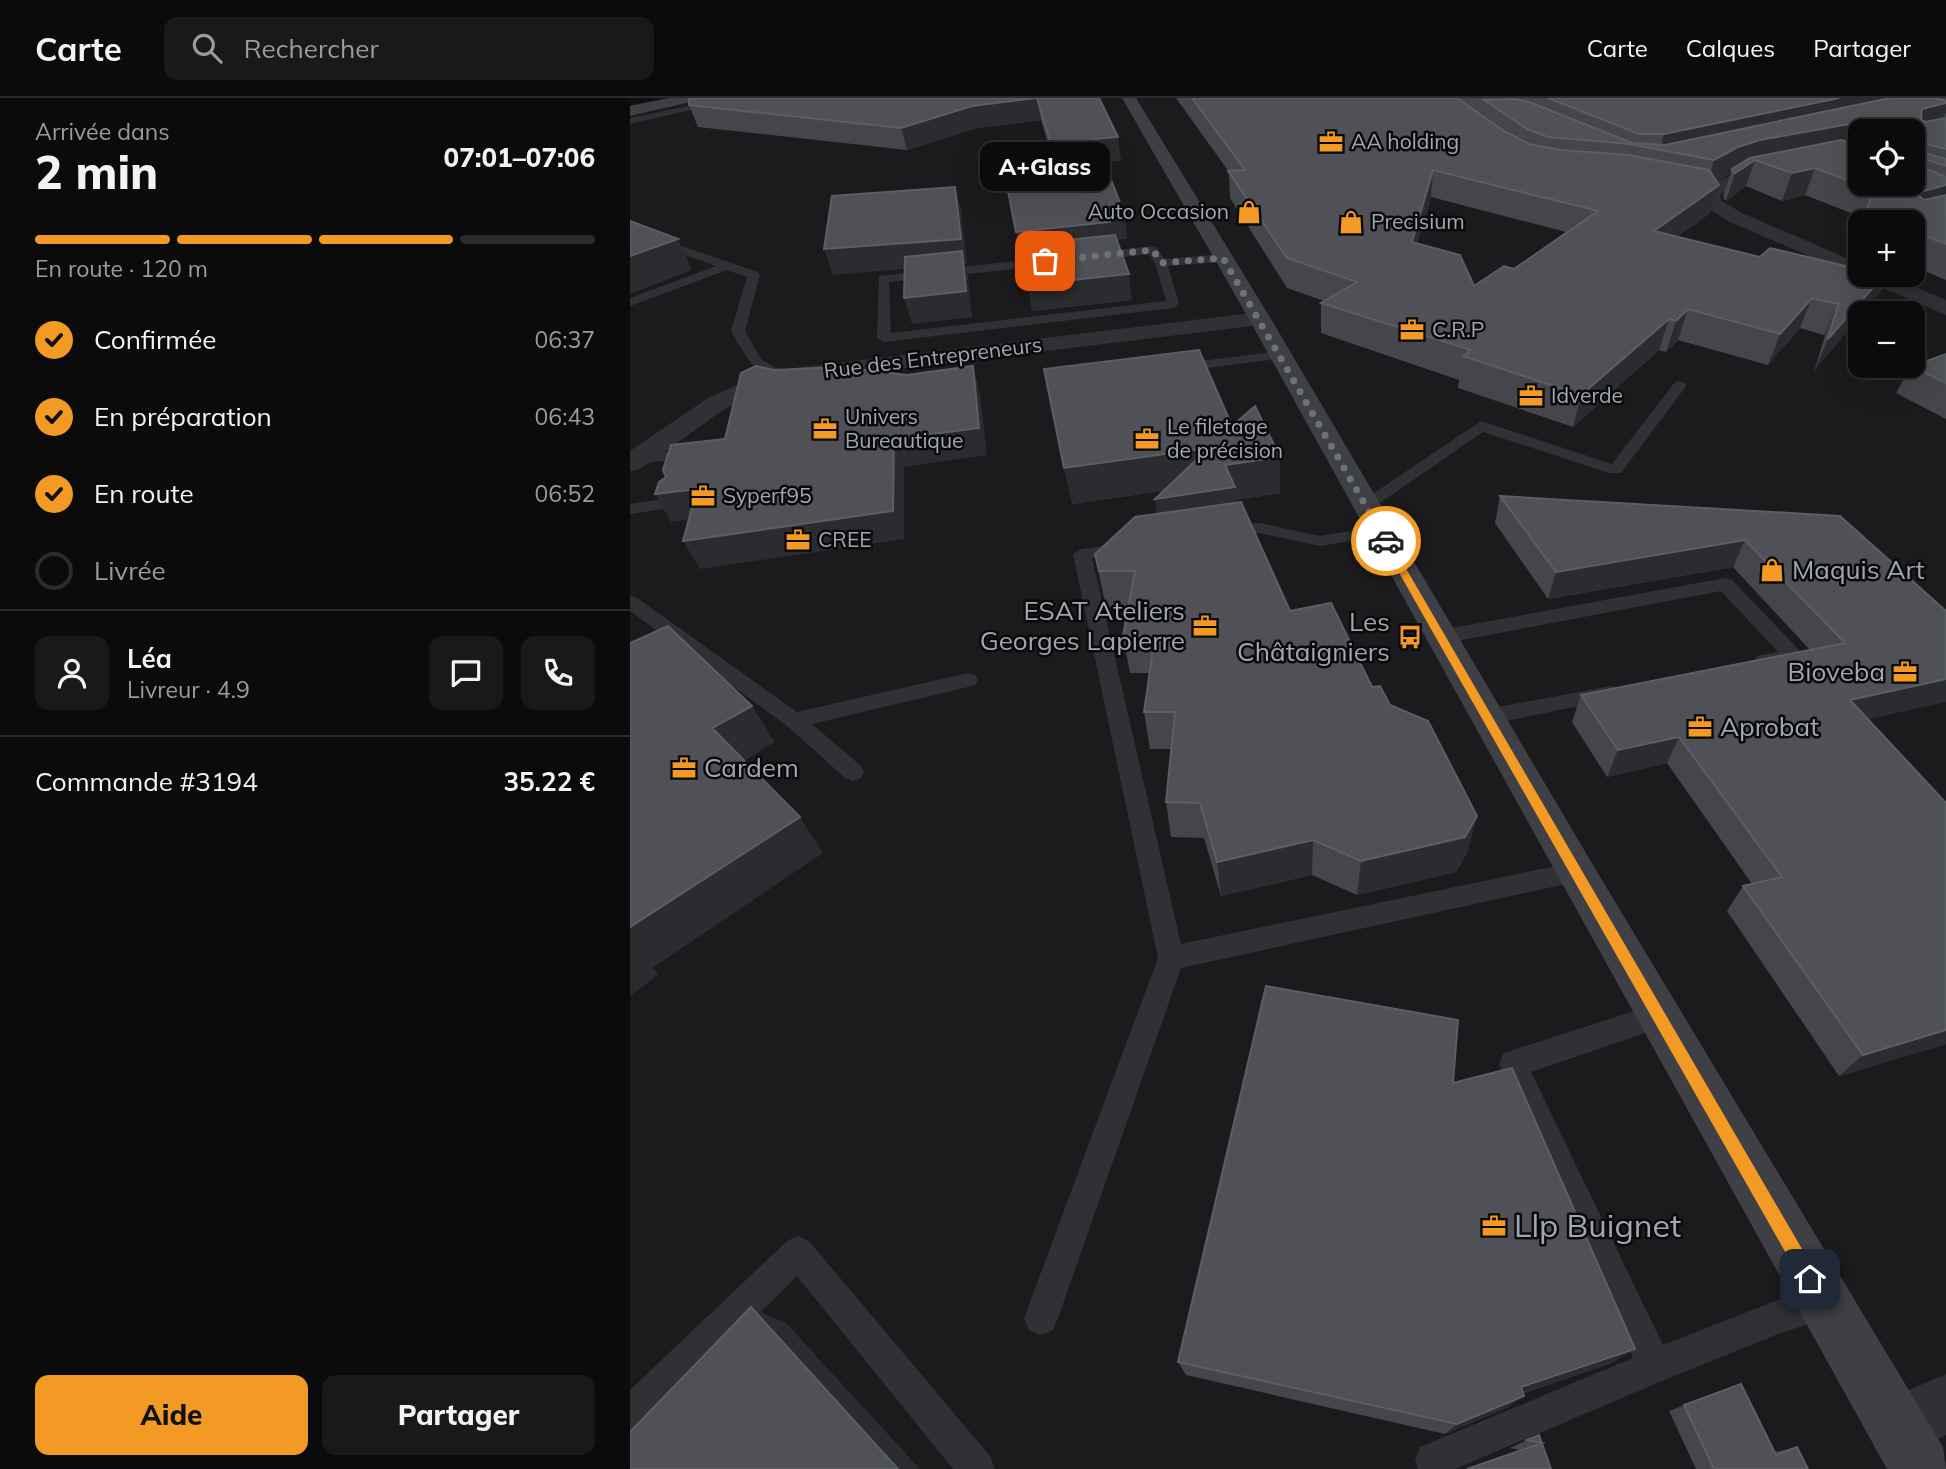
<!DOCTYPE html>
<html lang="fr">
<meta charset="utf-8">
<style>
body{margin:0;font-family:Mulish,sans-serif;background:#19191a;color:#f1f3f6;height:100vh;display:flex;flex-direction:column;font-size:26px;white-space:nowrap}
*{box-sizing:border-box;margin:0}
p{font-size:23px;color:#9a9b9d}
.icon{flex:none;width:38px;height:38px;fill:none;stroke:currentColor;stroke-width:2;stroke-linecap:round;stroke-linejoin:round}
.map{position:relative;flex:1;overflow:hidden}
.panel{display:flex;flex-direction:column;background:#0b0b0c;width:630px}
.panel>*{flex:none}
.controls{position:absolute;left:1218px;top:21px;display:grid;gap:14px}
.controls a{display:grid;place-items:center;width:77px;height:77px;border-radius:14px;background:#0b0b0c;box-shadow:0 7px 28px #0002,0 0 0 2px #2b2b2d;font-size:35px}
.pin{position:absolute;display:grid;place-items:center;width:60px;height:60px;color:#fff;margin:-30px;border-radius:14px;box-shadow:0 4px 10px #0006}
.courier{position:absolute;display:grid;place-items:center;width:70px;height:70px;margin:-35px;border:5px solid #f39a24;border-radius:50%;background:#fff;color:#222;box-shadow:0 2px 9px #0007}
.bubble{position:absolute;height:49px;border-radius:14px;background:#0b0b0c;box-shadow:0 7px 28px #0002,0 0 0 2px #2b2b2d;font-size:23px;font-weight:800;line-height:49px;text-align:center}
.headline em{font-style:normal;font-weight:800}
.headline div{display:flex;flex-direction:column-reverse}
.headline{display:flex;align-items:center;justify-content:space-between;height:119px;padding:0 35px}
h1{font-size:46px;font-weight:800;line-height:52px}
.bar{display:grid;grid-template-columns:repeat(4,1fr);gap:10px 7px;align-content:center;height:84px;padding:0 35px}
.bar i{height:9px;border-radius:5px;background:#2b2b2d}
.bar .active{background:#f39a24}
.bar p{grid-column:span 4}
.line{display:flex;align-items:center;gap:18px;padding:0 35px;border-top:2px solid #2b2b2d}
.line div{flex:1}
.round{display:grid;place-items:center;flex:none;width:74px;height:74px;border-radius:14px;background:#19191a}
ol{padding:0 35px;list-style:none}
li{display:flex;align-items:center;gap:21px;height:77px}
li p{margin-inline-start:auto}
li .icon{padding:7px;border-radius:50%;background:#f39a24;color:#111;stroke-width:4}
li:last-child{color:#9a9b9d}
li i{width:38px;height:38px;border:4px solid #2b2b2d;border-radius:50%}
.button{display:flex;gap:14px;margin-top:auto;padding:14px 35px}
.button a{flex:1;height:80px;border-radius:14px;background:#f39a24;color:#111;font-size:28px;font-weight:800;line-height:80px;text-align:center}
.button a+a{background:#19191a;color:#f1f3f6}
header{display:flex;align-items:center;gap:42px;box-sizing:border-box;height:98px;padding:0 35px;background:#0b0b0c;border-bottom:2px solid #2b2b2d}
header strong{font-size:33px}
nav{display:flex;gap:38px;margin-inline-start:auto;font-size:24px}
.search{width:490px;height:63px;background:#19191a;display:flex;align-items:center;gap:18px;box-sizing:border-box;padding:0 24px;border-radius:14px;color:#9a9b9d;font-size:26px}
main{display:flex;flex:1;min-height:0}
.map>svg:first-child{display:block}
.built{fill:#1b1b1d;fill-rule:evenodd}
.lines{fill:none;stroke-linecap:round;stroke-linejoin:round}
.lane{fill:#303135;fill-rule:evenodd}
.street{fill:#303135;fill-rule:evenodd}
.secondary{fill:#3e4045;fill-rule:evenodd}
.wall{fill:#45464b;fill-rule:evenodd}
.shaded-wall{fill:#2b2c2f}
.building{fill:#4f5156;stroke:#5b5e64;stroke-width:2;fill-rule:evenodd}
.route{fill:#f39a24}
.done{stroke:#6d7279;stroke-width:7;stroke-dasharray:0 12.6}
.labels{text-anchor:middle;stroke-width:5;stroke-linejoin:round;paint-order:stroke}
.far-poi-label{font-size:21px;fill:#a0a7b1;stroke:#0a0a0b;text-anchor:start}
.far-street-label{font-size:21px;fill:#a0a7b1;stroke:#0a0a0b}
.poi-label{font-size:26px;fill:#a0a7b1;stroke:#0a0a0b;text-anchor:start}
.near-poi-label{font-size:32px;fill:#a0a7b1;stroke:#0a0a0b;text-anchor:start}
</style>
<header>
<strong>Carte</strong>
<div class="search"><svg class="icon" aria-label="search" viewBox="0 0 24 24"><circle cx="10" cy="10" r="6"/><path d="M15 15l6 6"/></svg>Rechercher</div>
<nav><a>Carte</a><a>Calques</a><a>Partager</a></nav>
</header>
<main>
<section class="panel">
<div class="headline"><div><h1>2 min</h1><p>Arrivée dans</p></div><em>07:01–07:06</em></div>
<div class="bar"><i class="active"></i><i class="active"></i><i class="active"></i><i></i><p>En route · 120 m</p></div>
<ol>
<li><svg class="icon" aria-label="check" viewBox="0 0 24 24"><path d="M5 12l5 5 9-10"/></svg>Confirmée<p>06:37</p></li>
<li><svg class="icon" aria-label="check" viewBox="0 0 24 24"><path d="M5 12l5 5 9-10"/></svg>En préparation<p>06:43</p></li>
<li><svg class="icon" aria-label="check" viewBox="0 0 24 24"><path d="M5 12l5 5 9-10"/></svg>En route<p>06:52</p></li>
<li><i></i>Livrée</li>
</ol>
<div class="line" style="height:126px"><a class="round"><svg class="icon" aria-label="person" viewBox="0 0 24 24"><circle cx="12" cy="8" r="4"/><path d="M4 21q1-7 8-7t8 7"/></svg></a><div><b>Léa</b><p>Livreur · 4.9</p></div><a class="round"><svg class="icon" aria-label="chat" viewBox="0 0 24 24"><path d="M4 5h16v11H9l-5 4z"/></svg></a><a class="round"><svg class="icon" aria-label="phone" viewBox="0 0 24 24"><path d="M5 4h4l2 5-3 2q2 4 5 5l2-3 5 2v4C11 20 4 13 5 4z"/></svg></a></div>
<div class="line" style="height:91px"><div>Commande #3194</div><b>35.22 €</b></div>
<div class="button"><a>Aide</a><a>Partager</a></div>
</section>
<div class="map">
<svg width="1316" height="1371" viewBox="0 0 1316 1371">
<rect width="100%" height="100%" fill="#0f0f10"/>
<!-- built -->
<path class="built" d="M 34,0 L 1316,0 L 1316,1371 L 0,1371 L 0,7 ZM 1230,33 L 1283,33 L 1283,86 L 1230,86 ZM 1230,124 L 1283,124 L 1283,177 L 1230,177 ZM 1230,215 L 1283,215 L 1283,268 L 1230,268 Z"/>
<g class="lines">
<!-- lane -->
<path class="lane" d="M 96,0 L 112,0 L 0,26 L 0,20 Z
M 0,134 L 10,134 L 128,174 L 130,177 L 115,233 L 131,261 L 154,275 L 156,278 L 154,281 C 128,286 112,251 101,233 L 117,179 L 97,172 L 0,208 L 0,200 L 86,168 L 6,140 L 0,141 Z
M 523,148 L 527,150 L 535,161 L 593,156 L 599,160 L 593,164 L 538,168 L 549,206 L 543,210 L 254,244 L 247,240 L 249,178 L 423,159 L 429,163 L 423,167 L 259,184 L 261,235 L 536,203 L 525,165 L 519,156 L 461,163 L 455,159 L 461,155 Z
M 651,253 L 658,257 L 656,260 L 546,274 L 539,270 L 546,266 Z
M 1050,283 L 1057,287 L 991,375 L 979,375 L 853,334 L 741,411 L 729,411 L 726,407 L 851,323 L 982,366 L 1045,284 Z
M 66,350 L 74,355 L 72,358 L 0,367 L 0,359 Z
M 41,400 L 47,401 L 49,405 L 47,409 L 0,416 L 0,406 Z
M 629,425 L 690,438 L 750,428 L 759,433 L 750,438 L 690,448 L 629,435 L 593,440 L 584,435 L 593,430 Z
M 497,445 L 503,446 L 506,450 L 503,454 L 462,460 L 551,846 L 945,764 L 954,767 L 957,774 L 954,781 L 945,784 L 551,870 L 428,1220 L 423,1232 L 411,1237 L 399,1232 L 394,1220 L 528,860 L 443,456 L 452,451 Z
M 1095,480 L 1102,482 L 1170,553 L 1173,558 L 1170,563 L 1134,570 L 1127,568 L 1124,563 L 1127,558 L 1148,554 L 1091,493 L 811,546 L 804,544 L 801,539 L 804,534 L 811,532 Z
M 0,498 L 7,500 L 167,614 L 338,575 L 345,577 L 348,582 L 345,587 L 338,589 L 182,626 L 231,668 L 234,674 L 231,680 L 223,683 L 215,680 L 156,627 L 0,513 Z
M 981,588 L 988,590 L 991,595 L 988,600 L 857,627 L 849,624 L 846,619 L 849,614 L 857,611 Z
M 1029,905 L 1039,909 L 1043,918 L 1039,927 L 901,974 L 1033,1247 L 1148,1202 L 1194,1188 L 1206,1193 L 1211,1205 L 1206,1217 L 1148,1236 L 1032,1283 L 825,1371 L 788,1371 L 785,1362 L 790,1349 L 1003,1260 L 869,966 L 873,956 L 883,952 Z
M 168,1138 L 179,1143 L 360,1358 L 365,1371 L 323,1371 L 167,1178 L 13,1330 L 0,1335 L 0,1292 L 157,1143 Z"/>
<!-- street -->
<path class="street" d="M 1230,49 L 1230,59 L 1110,84 L 1090,97 L 1092,103 L 1112,115 L 1230,166 L 1230,177 L 1256,177 L 1316,202 L 1316,217 L 1098,123 L 1078,110 L 1072,95 C 1094,68 1193,57 1230,49 Z
M 630,214 L 638,216 L 641,221 L 638,226 L 154,285 L 96,310 L 10,371 L 0,373 L 0,353 L 78,300 L 140,273 Z
M 1316,1276 L 1316,1337 L 1267,1359 L 1245,1351 L 1237,1329 L 1245,1307 Z"/>
<!-- secondary -->
<path class="secondary" d="M 40,0 L 67,0 L 65,3 L 0,18 L 0,8 Z
M 492,0 L 506,0 L 641,221 L 960,762 L 1313,1349 L 1316,1371 L 1257,1371 L 619,221 Z"/>
</g>
<!-- wall -->
<path class="wall" d="M 469,0 L 491,62 L 474,64 L 494,115 L 497,140 L 486,142 L 502,202 L 402,213 L 428,79 L 411,22 L 347,30 L 277,52 L 68,29 L 59,7 Z
M 546,0 L 1316,0 L 1316,19 L 1314,19 L 1313,20 L 1316,20 L 1316,182 L 1283,168 L 1283,124 L 1230,124 L 1230,177 L 1252,192 L 1233,215 L 1230,215 L 1184,273 L 1196,235 L 1194,237 L 1170,230 L 1138,267 L 1048,242 L 1036,254 L 1029,252 L 943,329 L 828,290 L 829,282 L 691,235 L 691,205 L 694,203 L 657,190 L 600,100 L 599,74 ZM 1230,33 L 1283,33 L 1283,86 L 1230,86 ZM 1101,75 L 1093,98 L 1094,101 L 1096,103 L 1116,88 L 1152,103 L 1175,97 L 1231,119 L 1219,158 L 1221,159 L 1217,168 L 1130,159 L 1047,139 L 1080,115 L 1089,87 L 1086,83 ZM 801,99 L 936,134 L 884,171 L 844,188 L 787,145 Z
M 1316,256 L 1316,321 L 1266,295 L 1281,268 Z
M 602,328 L 650,395 L 605,402 L 605,404 L 660,513 L 742,589 L 838,753 L 826,774 L 727,797 L 682,777 L 591,798 L 574,740 L 541,739 L 536,704 L 542,651 L 520,651 L 514,614 L 519,575 L 500,575 L 493,538 L 498,510 L 476,510 L 465,456 L 527,416 L 525,401 L 532,393 L 442,406 Z
M 870,398 L 1210,418 L 1238,621 L 1316,946 L 1209,978 L 1097,813 L 1113,788 L 1122,786 L 1037,665 L 977,679 L 942,624 L 951,597 L 1180,552 L 1103,469 L 918,501 L 865,425 Z
M 823,985 L 982,1265 L 894,1295 L 878,1309 L 815,1336 L 556,1277 L 548,1264 Z
M 1111,1286 L 1144,1354 L 1167,1349 L 1178,1371 L 1066,1371 L 1039,1313 Z
M 909,1337 L 921,1371 L 890,1352 L 880,1350 Z"/>
<!-- shaded-wall -->
<path class="shaded-wall" d="M 407,0 L 411,22 L 347,30 L 277,52 L 271,30 L 342,8 Z
M 1209,0 L 1261,0 L 1030,52 L 1034,36 Z
M 1316,5 L 1316,14 L 1309,29 L 1283,35 L 1292,11 Z
M 1242,22 L 1237,33 L 1230,33 L 1230,40 L 1227,48 L 1125,62 L 1116,88 L 1096,103 L 1105,75 L 1102,71 L 1101,75 L 1076,89 L 1084,62 L 1108,49 L 1130,42 Z
M 488,39 L 491,62 L 468,64 L 465,41 Z
M 1185,70 L 1175,97 L 1152,103 L 1162,75 Z
M 803,72 L 801,99 L 779,173 L 782,144 Z
M 1089,87 L 1080,115 L 1016,162 L 1024,133 Z
M 1316,87 L 1316,106 L 1277,121 L 1290,94 Z
M 325,89 L 331,112 L 337,166 L 335,166 L 338,178 L 342,219 L 282,226 L 274,200 L 333,166 L 203,177 L 194,151 Z
M 494,115 L 497,140 L 482,142 L 392,160 L 386,134 L 477,117 Z
M 1290,136 L 1283,150 L 1283,144 Z
M 48,141 L 62,172 L 0,196 L 0,158 Z
M 499,176 L 502,202 L 402,213 L 397,187 Z
M 1254,177 L 1260,177 L 1252,192 L 1233,215 L 1230,215 L 1230,219 L 1184,273 L 1198,241 Z
M 1182,200 L 1170,230 L 1138,267 L 1150,236 Z
M 1209,204 L 1196,235 L 1194,237 L 1208,206 Z
M 1058,211 L 1048,242 L 1036,254 L 1046,223 Z
M 1039,221 L 1029,252 L 943,329 L 951,297 Z
M 343,268 L 350,295 L 357,357 L 274,369 L 274,441 L 70,471 L 53,443 Z
M 579,350 L 581,386 L 442,406 L 434,370 Z
M 650,359 L 650,395 L 605,402 L 606,426 L 529,437 L 525,401 L 595,367 Z
M 67,391 L 82,418 L 41,424 L 25,396 Z
M 1115,442 L 1103,469 L 918,501 L 926,474 Z
M 1316,581 L 1316,604 L 1203,629 L 1220,602 Z
M 122,608 L 145,644 L 107,667 L 82,630 Z
M 1049,639 L 1037,665 L 977,679 L 988,652 Z
M 847,718 L 838,753 L 826,774 L 727,797 L 731,763 Z
M 170,719 L 193,755 L 22,870 L 29,876 L 0,898 L 0,829 Z
M 683,742 L 682,777 L 591,798 L 587,764 Z
M 1316,932 L 1316,946 L 1209,978 L 1233,957 Z
M 121,1209 L 157,1226 L 290,1371 L 268,1371 Z
M 1005,1251 L 982,1265 L 875,1301 L 891,1289 Z
M 894,1298 L 878,1309 L 815,1336 L 827,1326 Z"/>
<!-- building -->
<path class="building" d="M 59,0 L 469,0 L 488,39 L 465,41 L 494,115 L 477,117 L 480,124 L 386,134 L 376,83 L 431,79 L 407,0 L 342,8 L 271,30 L 59,7 Z
M 562,0 L 827,0 L 874,33 L 899,46 L 930,52 L 998,57 L 1079,72 L 1089,87 L 1024,133 L 1130,159 L 1140,150 L 1220,169 L 1227,147 L 1230,148 L 1230,177 L 1254,177 L 1198,241 L 1209,204 L 1208,206 L 1182,200 L 1150,236 L 1058,211 L 1046,223 L 1039,221 L 951,297 L 833,258 L 841,252 L 691,205 L 727,184 L 657,160 L 598,73 L 615,72 ZM 803,72 L 968,113 L 884,171 L 874,168 L 844,188 L 830,157 L 782,144 Z
M 918,0 L 1209,0 L 1034,36 L 1009,36 Z
M 1260,0 L 1305,0 L 1316,3 L 1316,5 L 1292,11 L 1291,22 L 1295,24 L 1316,20 L 1316,51 L 1293,45 L 1294,55 L 1316,61 L 1316,68 L 1283,57 L 1283,33 L 1242,33 L 1242,22 L 1130,42 L 1108,49 L 1084,62 L 999,46 L 918,39 L 897,31 L 854,2 L 885,1 L 899,4 L 1002,45 L 1035,47 Z
M 1211,42 L 1230,48 L 1230,86 L 1283,86 L 1283,65 L 1316,79 L 1316,87 L 1290,94 L 1288,97 L 1294,102 L 1316,97 L 1316,146 L 1290,136 L 1283,144 L 1283,124 L 1233,124 L 1243,92 L 1185,70 L 1162,75 L 1125,62 L 1105,75 L 1103,74 L 1102,71 L 1120,60 Z
M 325,89 L 331,141 L 194,151 L 202,98 Z
M 0,123 L 48,141 L 0,158 Z
M 485,137 L 499,176 L 397,187 L 389,147 Z
M 332,153 L 336,193 L 274,200 L 275,159 Z
M 569,252 L 602,328 L 625,308 L 650,359 L 595,367 L 605,389 L 525,401 L 579,350 L 434,370 L 414,271 Z
M 1316,256 L 1316,285 L 1281,268 L 1283,268 Z
M 126,268 L 144,272 L 210,269 L 277,277 L 343,268 L 349,330 L 264,341 L 263,413 L 53,443 L 67,391 L 25,396 L 29,384 L 36,379 L 33,372 L 41,347 L 95,341 L 111,275 Z
M 870,398 L 1210,418 L 1316,513 L 1316,581 L 1220,602 L 1316,705 L 1316,932 L 1233,957 L 1113,788 L 1152,779 L 1049,639 L 988,652 L 951,597 L 1215,545 L 1115,442 L 926,474 Z
M 611,404 L 660,513 L 701,505 L 742,589 L 750,588 L 760,607 L 798,623 L 847,718 L 835,739 L 731,763 L 683,742 L 587,764 L 570,705 L 536,704 L 545,614 L 514,614 L 525,538 L 493,538 L 505,473 L 469,473 L 465,456 L 505,419 Z
M 38,528 L 122,608 L 82,630 L 170,719 L 0,829 L 0,545 Z
M 636,888 L 828,922 L 823,985 L 882,970 L 1005,1251 L 891,1289 L 894,1298 L 827,1326 L 548,1264 Z
M 121,1209 L 268,1371 L 0,1371 L 0,1334 Z
M 1111,1286 L 1146,1357 L 1167,1349 L 1178,1371 L 1084,1371 L 1054,1307 Z
M 909,1337 L 921,1371 L 837,1371 L 912,1345 L 897,1342 Z"/>
<!-- route -->
<path class="route" d="M 756,440 L 760,443 L 1186,1175 L 1188,1181 L 1186,1187 L 1180,1189 L 1174,1187 L 751,443 Z"/>
<g class="lines">
<!-- done -->
<path class="done" d="M 415,163 L 523,152 L 531,165 L 593,160 L 756,443"/>
</g>
<!-- icons -->
<defs>
<g id="office-bare" transform="scale(1.89)"><path d="M-6-3h4V-5.5h4V-3h4V5H-6ZM-1-4.5V-3h2v-1.5ZM-6 0V1H6V0Z" fill="#f39a24" stroke="#0a0a0b" stroke-width="2.5" paint-order="stroke"/></g>
<g id="shop-bare" transform="scale(1.89)"><path d="M-5-2.5h2.3a2.7 3.5 0 0 1 5.4 0H5L5.5 6h-11ZM-1.5-2.5h3a1.5 2.3 0 0 0-3 0Z" fill="#f39a24" stroke="#0a0a0b" stroke-width="2.5" paint-order="stroke"/></g>
<g id="bus-bare" transform="scale(1.89)"><path d="M-5-6H5V4H4V6H2V4H-2V6H-4V4H-5ZM-3.5-4V0h7V-4ZM-3.5 1.2v1.5H-2V1.2ZM2 1.2v1.5H3.5V1.2Z" fill="#f39a24" stroke="#0a0a0b" stroke-width="2.5" paint-order="stroke"/></g>
</defs>
<g fill-rule="evenodd">
<use href="#office-bare" x="701" y="44"/>
<use href="#shop-bare" x="619" y="114"/>
<use href="#shop-bare" x="721" y="124"/>
<use href="#office-bare" x="782" y="232"/>
<use href="#office-bare" x="901" y="298"/>
<use href="#office-bare" x="195" y="331"/>
<use href="#office-bare" x="517" y="341"/>
<use href="#office-bare" x="73" y="398"/>
<use href="#office-bare" x="168" y="442"/>
<use href="#shop-bare" x="1142" y="472"/>
<use href="#office-bare" x="575" y="528"/>
<use href="#bus-bare" x="780" y="539"/>
<use href="#office-bare" x="1275" y="574"/>
<use href="#office-bare" x="1070" y="629"/>
<use href="#office-bare" x="54" y="670"/>
<use href="#office-bare" x="864" y="1128"/>
</g>
<g class="labels">
<!-- far-poi labels -->
<g class="far-poi-label">
<text x="721" y="51">AA holding</text>
<text x="599" y="121" text-anchor="end">Auto Occasion</text>
<text x="741" y="131">Precisium</text>
<text x="802" y="239">C.R.P</text>
<text x="921" y="305">Idverde</text>
<text x="215" y="326">Univers<tspan x="215" dy="24">Bureautique</tspan></text>
<text x="537" y="336">Le filetage<tspan x="537" dy="24">de précision</tspan></text>
<text x="93" y="405">Syperf95</text>
<text x="188" y="449">CREE</text>
</g>
<!-- far-street labels -->
<g class="far-street-label">
<text transform="translate(303 260) rotate(-7)" y="7">Rue des Entrepreneurs</text>
</g>
<!-- poi labels -->
<g class="poi-label">
<text x="1162" y="481">Maquis Art</text>
<text x="555" y="522" text-anchor="end">ESAT Ateliers<tspan x="555" dy="30">Georges Lapierre</tspan></text>
<text x="760" y="533" text-anchor="end">Les<tspan x="760" dy="30">Châtaigniers</tspan></text>
<text x="1255" y="583" text-anchor="end">Bioveba</text>
<text x="1090" y="638">Aprobat</text>
<text x="74" y="679">Cardem</text>
</g>
<!-- near-poi labels -->
<g class="near-poi-label">
<text x="884" y="1139">Llp Buignet</text>
</g>
</g>
</svg>
<div class="controls">
<a><svg class="icon" aria-label="locate" viewBox="0 0 24 24"><circle cx="12" cy="12" r="6"/><path d="M12 2v4M12 18v4M2 12h4M18 12h4"/></svg></a>
<a>+</a>
<a>−</a>
</div>
<div class="pin" style="left:415px;top:163px;background:#ea580c"><svg class="icon" aria-label="bag" viewBox="0 0 24 24"><path d="M5 8h14l-1 12H6zM9 8a3 3 0 0 1 6 0"/></svg></div>
<div class="pin" style="left:1180px;top:1181px;background:#1f2937"><svg class="icon" aria-label="home" viewBox="0 0 24 24"><path d="M3 11l9-7 9 7M6 9v11h12V9"/></svg></div>
<div class="courier" style="left:756px;top:443px"><svg class="icon" aria-label="car" viewBox="0 0 24 24"><path d="M5 17H2v-5l4-1 3-4h7l3 4 3 1v5h-3M9 17h6M6 11h13"/><circle cx="7" cy="17" r="2"/><circle cx="17" cy="17" r="2"/></svg></div>
<div class="bubble" style="left:350px;top:44px;width:130px">A+Glass</div>
</div>
</main>
